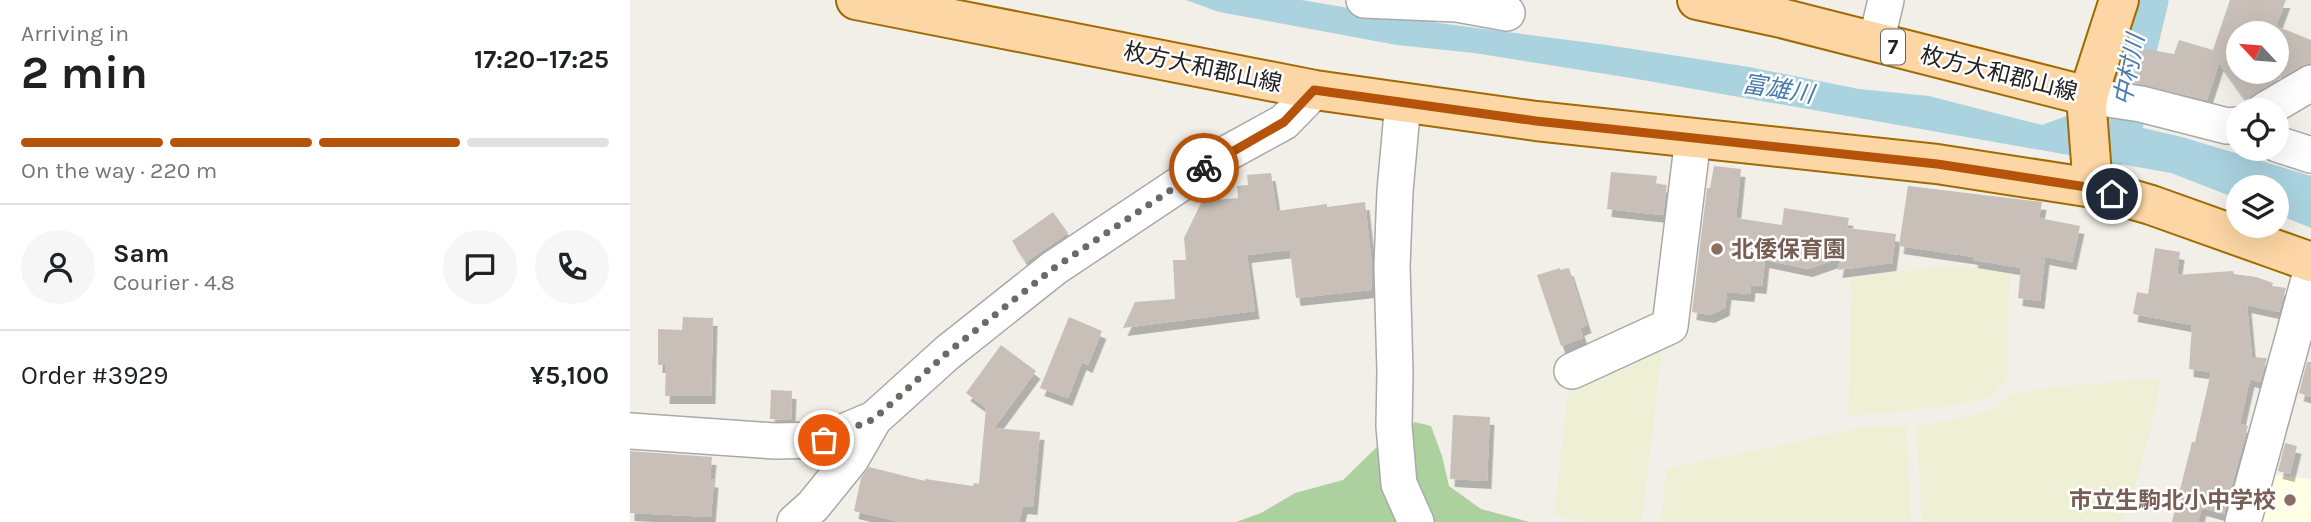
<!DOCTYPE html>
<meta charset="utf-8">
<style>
body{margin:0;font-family:Karla,"Noto Sans JP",sans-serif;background:#f6f6f6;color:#202124;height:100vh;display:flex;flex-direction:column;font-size:26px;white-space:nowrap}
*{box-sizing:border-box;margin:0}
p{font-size:23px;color:#757577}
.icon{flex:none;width:38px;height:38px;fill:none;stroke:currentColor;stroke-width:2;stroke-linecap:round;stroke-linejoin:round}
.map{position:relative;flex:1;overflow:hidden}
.drawer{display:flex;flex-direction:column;background:#fff;width:630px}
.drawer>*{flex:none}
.needle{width:46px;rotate:296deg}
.fabs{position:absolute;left:1596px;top:21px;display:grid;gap:14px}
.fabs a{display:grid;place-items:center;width:63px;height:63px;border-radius:50%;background:#fff;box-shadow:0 7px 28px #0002;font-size:35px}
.pin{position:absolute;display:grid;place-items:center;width:60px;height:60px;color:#fff;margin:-30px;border:4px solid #fff;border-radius:50%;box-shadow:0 2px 7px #0007}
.courier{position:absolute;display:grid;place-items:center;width:70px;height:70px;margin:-35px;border:5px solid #b45309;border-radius:50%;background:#fff;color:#222;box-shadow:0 2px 9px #0007}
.head em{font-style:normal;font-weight:700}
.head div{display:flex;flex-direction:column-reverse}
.head{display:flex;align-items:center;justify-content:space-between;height:119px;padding:0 21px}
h1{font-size:46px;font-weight:700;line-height:52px}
.bar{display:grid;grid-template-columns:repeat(4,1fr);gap:10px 7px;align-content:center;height:84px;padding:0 21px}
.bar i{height:9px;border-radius:5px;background:#e0e0e0}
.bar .on{background:#b45309}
.bar p{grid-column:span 4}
.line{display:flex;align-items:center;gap:18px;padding:0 21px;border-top:2px solid #e0e0e0}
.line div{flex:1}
.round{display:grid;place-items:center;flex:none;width:74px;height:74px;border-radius:37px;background:#f6f6f6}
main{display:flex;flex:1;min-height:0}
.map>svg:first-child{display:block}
.education{fill:#ffffe5}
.farmland{fill:#eef0d5}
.forest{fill:#add19e}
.water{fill:#aad3df}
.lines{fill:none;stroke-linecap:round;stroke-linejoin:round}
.river{stroke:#aad3df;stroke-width:51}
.building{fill:#c7bfb8;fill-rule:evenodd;filter:url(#shadow)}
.minor-casing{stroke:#a9a9a9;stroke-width:38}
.major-casing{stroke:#a06b00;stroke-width:42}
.minor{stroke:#fff;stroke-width:35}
.major{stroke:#fcd6a4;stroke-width:38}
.done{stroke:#6b6a68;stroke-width:7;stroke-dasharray:0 12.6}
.route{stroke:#b45309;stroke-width:9}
.education-dot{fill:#8d6e63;stroke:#fff;stroke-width:2.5}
.labels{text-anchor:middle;stroke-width:5;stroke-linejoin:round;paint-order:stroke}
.shield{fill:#fff;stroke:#646464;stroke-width:2}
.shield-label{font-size:21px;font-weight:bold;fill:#222}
.street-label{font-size:23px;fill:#222;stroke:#fff}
.education-label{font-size:23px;font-weight:bold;fill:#785e54;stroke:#fff;text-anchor:start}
.water-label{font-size:24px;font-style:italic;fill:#4a7aab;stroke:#fff}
</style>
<main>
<section class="drawer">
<div class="head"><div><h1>2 min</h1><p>Arriving in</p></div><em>17:20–17:25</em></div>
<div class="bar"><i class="on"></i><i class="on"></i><i class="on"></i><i></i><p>On the way · 220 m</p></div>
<div class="line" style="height:126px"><a class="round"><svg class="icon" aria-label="person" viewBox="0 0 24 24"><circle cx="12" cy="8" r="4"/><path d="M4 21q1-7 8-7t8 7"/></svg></a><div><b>Sam</b><p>Courier · 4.8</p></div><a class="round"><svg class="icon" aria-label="chat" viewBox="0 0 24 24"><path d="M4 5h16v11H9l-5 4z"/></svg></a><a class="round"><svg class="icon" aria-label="phone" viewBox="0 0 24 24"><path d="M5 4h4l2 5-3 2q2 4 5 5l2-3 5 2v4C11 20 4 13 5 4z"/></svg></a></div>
<div class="line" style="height:91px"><div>Order #3929</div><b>¥5,100</b></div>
</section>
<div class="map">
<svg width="1681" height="522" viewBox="0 0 1681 522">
<defs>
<filter id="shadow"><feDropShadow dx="4.5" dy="8" stdDeviation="0" flood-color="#0004"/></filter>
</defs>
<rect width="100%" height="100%" fill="#f2efe9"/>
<!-- education -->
<path class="education" d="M 1645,475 L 1681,479 L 1681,522 L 1633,522 Z"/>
<!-- farmland -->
<path class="farmland" d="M 1322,265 L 1380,273 L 1377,377 L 1360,397 L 1322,406 L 1219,416 L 1221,278 Z
M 1033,340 L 1012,522 L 950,522 L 924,515 L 937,397 L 949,383 Z
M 1530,378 L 1525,413 L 1504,489 L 1492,522 L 1292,522 L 1286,426 L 1327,419 L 1361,410 L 1386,392 L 1447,385 Z
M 1239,426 L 1276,426 L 1281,522 L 1030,522 L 1037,469 Z"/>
<!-- forest -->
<path class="forest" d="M 785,422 L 801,426 L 812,456 L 819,486 L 851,509 L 900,522 L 606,522 L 631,513 L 665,493 L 713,480 L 749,445 Z"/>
<!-- water -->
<path class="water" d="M 556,0 L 671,0 L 809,23 L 977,45 L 1119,67 L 1229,89 L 1299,96 L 1412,125 L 1439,115 L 1473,116 L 1496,124 L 1552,137 L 1681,176 L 1681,228 L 1647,214 L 1647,187 L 1608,187 L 1608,199 L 1541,173 L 1007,79 L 844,53 L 767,45 L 589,12 Z"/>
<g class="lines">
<!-- river -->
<path class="river" d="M 1485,140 L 1501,49 L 1513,0"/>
</g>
<!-- building -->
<path class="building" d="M 1600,0 L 1656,0 L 1646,26 L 1681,40 L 1681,63 L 1671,66 L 1625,93 L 1617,102 L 1589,63 L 1577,100 L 1504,83 L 1510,48 L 1544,54 L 1549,40 L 1583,50 ZM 1608,33 L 1647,33 L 1647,72 L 1608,72 Z
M 1084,166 L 1111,169 L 1106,218 L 1152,225 L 1154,208 L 1219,218 L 1217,228 L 1266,234 L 1262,263 L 1208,270 L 1210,258 L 1178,269 L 1135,260 L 1132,286 L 1121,285 L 1120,294 L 1097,292 L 1095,308 L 1080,315 L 1062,312 L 1077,188 L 1080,188 Z
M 981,172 L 1027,176 L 1026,184 L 1037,185 L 1033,215 L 977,209 Z
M 641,173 L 647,211 L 697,204 L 697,207 L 735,202 L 742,265 L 741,290 L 666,298 L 660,250 L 617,255 L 625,311 L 493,328 L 505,302 L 545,299 L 543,260 L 556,260 L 554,238 L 572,201 L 608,198 L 607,186 L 618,185 L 617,175 Z
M 1278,186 L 1412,202 L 1409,218 L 1450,226 L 1442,262 L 1415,257 L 1410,301 L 1388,298 L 1391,268 L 1343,260 L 1344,257 L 1269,246 Z
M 423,212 L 438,233 L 396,262 L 382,241 Z
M 1525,248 L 1550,252 L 1547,275 L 1603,271 L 1604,274 L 1626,277 L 1643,283 L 1642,286 L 1656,288 L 1649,312 L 1617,305 L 1622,357 L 1637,358 L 1630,382 L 1620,379 L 1610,424 L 1618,426 L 1594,514 L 1572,508 L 1568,522 L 1542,522 L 1562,442 L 1565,442 L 1581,372 L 1559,369 L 1562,325 L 1503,314 L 1507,292 L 1518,294 Z
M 930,268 L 930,270 L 939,268 L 957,325 L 950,328 L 953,338 L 931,346 L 907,275 Z
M 53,317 L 83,318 L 81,396 L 35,396 L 36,365 L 28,365 L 28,329 L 52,330 Z
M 439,317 L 472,331 L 458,365 L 452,362 L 438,398 L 410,388 Z
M 371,345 L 406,371 L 364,428 L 410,432 L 403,507 L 393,506 L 389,522 L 270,522 L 224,511 L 231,478 L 239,467 L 295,481 L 295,479 L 343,486 L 344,483 L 349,484 L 356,408 L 336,393 Z
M 1677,362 L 1681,362 L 1681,397 L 1669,393 Z
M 141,390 L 162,391 L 161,420 L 140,419 Z
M 823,415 L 860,417 L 857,481 L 820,479 Z
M 1655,443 L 1667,446 L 1660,474 L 1648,471 Z
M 0,451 L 82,457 L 80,479 L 84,480 L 81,517 L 0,513 Z"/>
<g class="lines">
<!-- minor casing -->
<g class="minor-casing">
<path id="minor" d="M 734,0 L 827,4 L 877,13
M 1246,42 L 1256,0
M 1458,96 L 1511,104 L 1597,126 L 1608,125
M 773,102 L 765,191 L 762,266 L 765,372 L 764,426 L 769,484 L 786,522
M 1635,110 L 1681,83
M 1647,144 L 1681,155
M 942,371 L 1040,326 L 1063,138
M 0,431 L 145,441 L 194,440 L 244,419
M 165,522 L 183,506 L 221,459 L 244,419 L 317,353 L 424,268 L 592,156 L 654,122 L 685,90
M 1613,522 L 1681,272"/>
</g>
<!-- major casing -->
<g class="major-casing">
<path id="major" d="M 226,0 L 685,90 L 906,121 L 1307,164 L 1463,188 L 1521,205 L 1681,262
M 1067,0 L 1151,18 L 1458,96
M 1463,188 L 1457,110 L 1458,96 L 1489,0"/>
</g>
<!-- minor -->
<use href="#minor" class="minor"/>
<!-- major -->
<use href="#major" class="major"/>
</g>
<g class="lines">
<!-- done -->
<path class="done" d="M 194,440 L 244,419 L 317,353 L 424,268 L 574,168"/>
<!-- route -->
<path class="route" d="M 574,168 L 654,122 L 684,90 L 906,121 L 1307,164 L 1463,188 L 1482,194"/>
</g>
<!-- markers -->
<g class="education-dot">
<circle cx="1087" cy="249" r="7"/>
<circle cx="1660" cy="500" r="7"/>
</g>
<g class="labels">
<!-- shield labels -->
<rect class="shield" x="1251" y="29.5" width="24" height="35" rx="5"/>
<g class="shield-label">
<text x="1263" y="54">7</text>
</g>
<!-- street labels -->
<g class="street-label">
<text transform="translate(573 67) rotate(12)" y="8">枚方大和郡山線</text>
<text transform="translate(1369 73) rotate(14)" y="8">枚方大和郡山線</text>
</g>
<!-- education labels -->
<g class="education-label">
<text x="1101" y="257">北倭保育園</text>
<text x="1646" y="508" text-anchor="end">市立生駒北小中学校</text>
</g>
<!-- water labels -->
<g class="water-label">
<text transform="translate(1499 70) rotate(-79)" y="8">中村川</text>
<text transform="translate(1148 89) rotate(9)" y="8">富雄川</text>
</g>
</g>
</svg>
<div class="fabs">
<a><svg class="needle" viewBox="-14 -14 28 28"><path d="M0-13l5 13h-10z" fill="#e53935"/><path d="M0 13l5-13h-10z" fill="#757577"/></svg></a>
<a><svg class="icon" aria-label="locate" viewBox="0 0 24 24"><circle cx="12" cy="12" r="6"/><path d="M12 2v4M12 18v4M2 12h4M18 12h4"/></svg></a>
<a><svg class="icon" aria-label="layers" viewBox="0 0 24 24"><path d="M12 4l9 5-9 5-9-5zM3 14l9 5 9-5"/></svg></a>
</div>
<div class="pin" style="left:194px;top:440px;background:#ea580c"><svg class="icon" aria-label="bag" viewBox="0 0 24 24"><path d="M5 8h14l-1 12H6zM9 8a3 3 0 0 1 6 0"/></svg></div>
<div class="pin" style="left:1482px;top:194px;background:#1f2937"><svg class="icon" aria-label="home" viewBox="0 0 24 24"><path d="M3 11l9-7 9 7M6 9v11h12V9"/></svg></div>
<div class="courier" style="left:574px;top:168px"><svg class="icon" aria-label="bike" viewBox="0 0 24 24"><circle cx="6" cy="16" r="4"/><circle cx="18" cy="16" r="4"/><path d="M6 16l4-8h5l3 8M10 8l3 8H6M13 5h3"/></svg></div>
</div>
</main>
